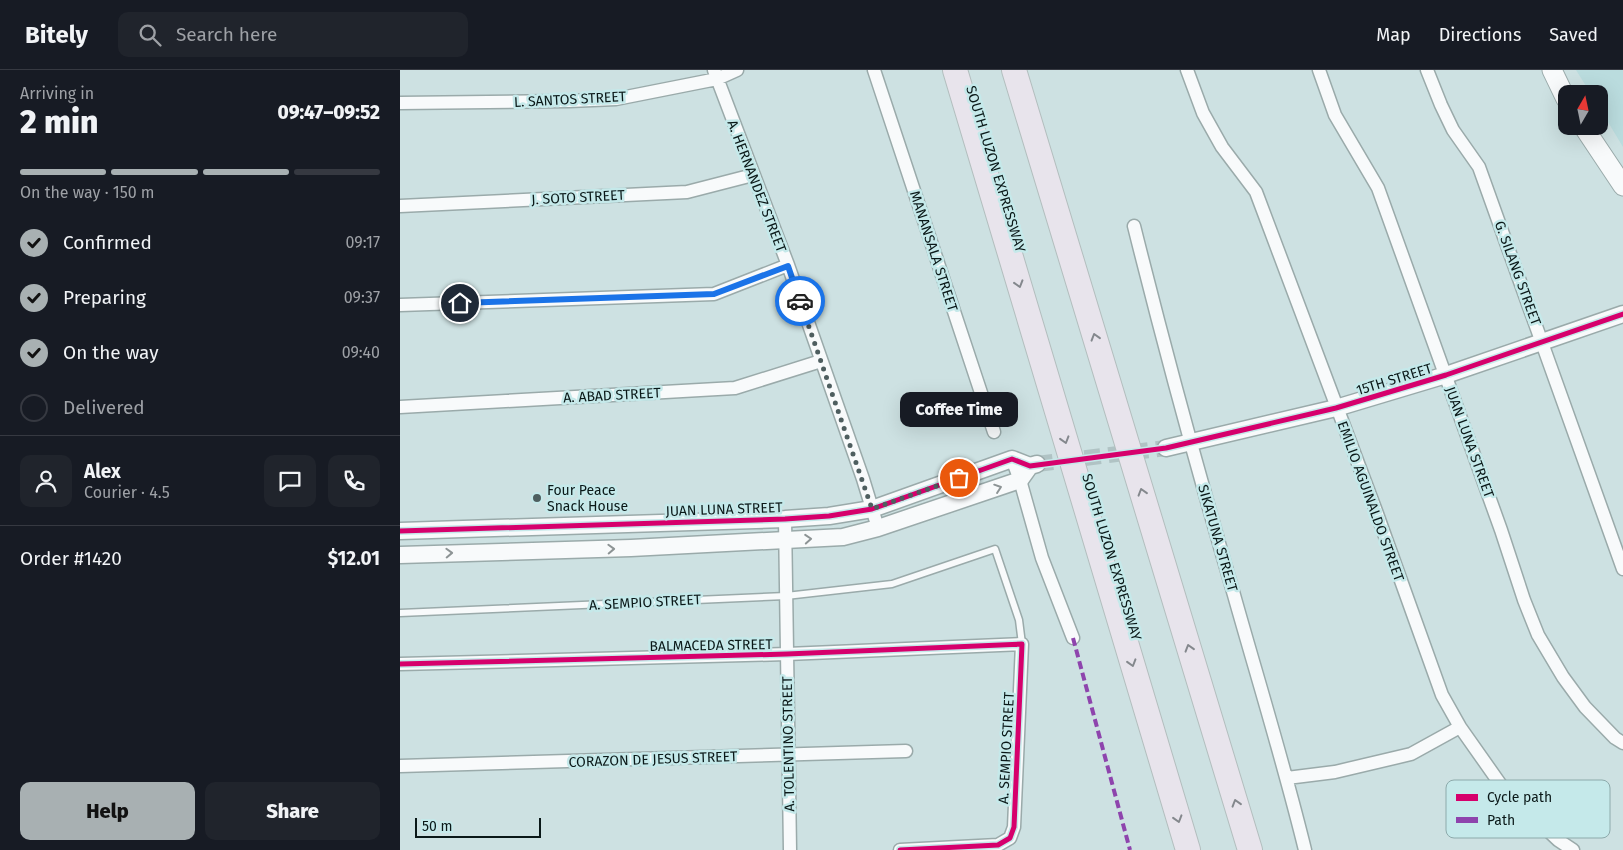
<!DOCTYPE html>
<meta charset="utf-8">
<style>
body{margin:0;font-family:"Fira Sans",sans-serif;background:#20242c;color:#f1f3f6;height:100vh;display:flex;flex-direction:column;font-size:19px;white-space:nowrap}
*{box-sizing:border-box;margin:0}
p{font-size:16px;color:#9ea1a6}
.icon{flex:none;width:28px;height:28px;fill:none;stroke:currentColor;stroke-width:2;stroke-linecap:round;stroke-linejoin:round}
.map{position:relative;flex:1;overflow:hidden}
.drawer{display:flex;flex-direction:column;background:#171b24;width:400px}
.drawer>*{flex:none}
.needle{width:32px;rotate:9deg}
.buttons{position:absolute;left:1158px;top:15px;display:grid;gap:10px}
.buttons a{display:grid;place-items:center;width:50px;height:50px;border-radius:10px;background:#171b24;box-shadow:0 5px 20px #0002;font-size:25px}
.scale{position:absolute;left:15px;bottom:12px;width:126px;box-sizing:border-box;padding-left:5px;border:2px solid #0a1818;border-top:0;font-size:14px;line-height:18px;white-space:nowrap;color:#0a1818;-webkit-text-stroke:4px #c5e9ea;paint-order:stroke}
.pin{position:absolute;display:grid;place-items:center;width:42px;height:42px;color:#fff;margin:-21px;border:2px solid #fff;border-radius:50%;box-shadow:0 1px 5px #0007}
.courier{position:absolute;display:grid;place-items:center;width:50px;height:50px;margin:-25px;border:4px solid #1a73e8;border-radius:50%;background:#fff;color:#222;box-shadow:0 1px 6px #0007}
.bubble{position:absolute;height:35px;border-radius:10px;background:#171b24;box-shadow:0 5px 20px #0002;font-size:16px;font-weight:800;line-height:35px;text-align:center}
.overview em{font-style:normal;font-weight:800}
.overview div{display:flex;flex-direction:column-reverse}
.overview{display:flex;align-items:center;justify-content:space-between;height:85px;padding:0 20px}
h1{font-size:32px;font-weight:800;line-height:38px}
.bar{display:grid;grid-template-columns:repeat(4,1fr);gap:8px 5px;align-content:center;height:60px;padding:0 20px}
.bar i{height:6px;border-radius:4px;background:#363941}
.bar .selected{background:#a8b0b2}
.bar p{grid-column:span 4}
.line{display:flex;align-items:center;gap:12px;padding:0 20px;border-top:1px solid #363941}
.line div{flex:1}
.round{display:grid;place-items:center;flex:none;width:52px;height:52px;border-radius:10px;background:#20242c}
ol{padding:0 20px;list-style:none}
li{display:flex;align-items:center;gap:15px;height:55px}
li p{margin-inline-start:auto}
li .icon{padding:5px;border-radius:50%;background:#a8b0b2;color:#111;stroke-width:4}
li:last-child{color:#9ea1a6}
li i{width:28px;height:28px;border:2px solid #363941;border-radius:50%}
.cta{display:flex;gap:10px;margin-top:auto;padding:10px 20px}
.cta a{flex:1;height:58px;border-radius:10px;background:#a8b0b2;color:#111;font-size:20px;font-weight:800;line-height:58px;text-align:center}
.cta a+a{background:#20242c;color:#f1f3f6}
header{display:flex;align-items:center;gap:30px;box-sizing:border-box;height:70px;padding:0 25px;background:#171b24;border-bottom:1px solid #363941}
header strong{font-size:24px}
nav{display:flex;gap:28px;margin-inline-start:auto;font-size:18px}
.search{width:350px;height:45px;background:#20242c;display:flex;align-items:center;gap:12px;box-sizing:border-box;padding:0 18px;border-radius:10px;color:#9ea1a6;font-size:19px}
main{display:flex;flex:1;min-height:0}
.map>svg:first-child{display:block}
.built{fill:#badcde}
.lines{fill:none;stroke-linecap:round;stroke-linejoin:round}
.tertiary-tunnel{stroke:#b0c3c4;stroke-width:16;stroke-dasharray:16 8;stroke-linecap:butt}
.service-casing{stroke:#9aaaaa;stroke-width:9}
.minor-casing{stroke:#9aaaaa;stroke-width:15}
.tertiary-casing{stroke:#9aaaaa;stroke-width:19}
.secondary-casing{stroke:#9aaaaa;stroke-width:21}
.motorway-casing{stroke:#b3bebe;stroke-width:26}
.service{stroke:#f8fafb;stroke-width:6}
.minor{stroke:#f8fafb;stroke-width:12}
.tertiary{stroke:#f8fafb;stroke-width:16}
.secondary{stroke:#f8fafb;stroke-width:19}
.motorway{stroke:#e8e4ec;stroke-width:24}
.quiet{stroke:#8e44ad;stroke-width:4;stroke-dasharray:8 4;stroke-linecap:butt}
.cycleway-casing{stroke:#c5e9ea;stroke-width:8}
.cycleway{stroke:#d6006c;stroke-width:5}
.oneway{stroke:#84888d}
.oneway2{stroke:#8d9495}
.done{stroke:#4e5e5f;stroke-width:5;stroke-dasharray:0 9}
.route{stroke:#1a73e8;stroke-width:6}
.poi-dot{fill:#4e5e5f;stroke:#c5e9ea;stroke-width:2}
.labels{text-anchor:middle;stroke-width:5;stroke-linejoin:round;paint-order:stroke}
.street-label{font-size:14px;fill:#0a1818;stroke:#c5e9ea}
.poi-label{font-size:14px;fill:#0a1818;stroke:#c5e9ea;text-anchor:start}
.key{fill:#c5e9ea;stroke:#8daaab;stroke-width:1}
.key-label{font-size:14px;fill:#0a1818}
</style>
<header>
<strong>Bitely</strong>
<div class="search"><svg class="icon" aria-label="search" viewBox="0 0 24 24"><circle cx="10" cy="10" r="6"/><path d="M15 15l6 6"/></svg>Search here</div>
<nav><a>Map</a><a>Directions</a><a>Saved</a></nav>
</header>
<main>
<section class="drawer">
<div class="overview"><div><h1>2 min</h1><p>Arriving in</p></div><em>09:47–09:52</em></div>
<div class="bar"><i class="selected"></i><i class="selected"></i><i class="selected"></i><i></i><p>On the way · 150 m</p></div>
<ol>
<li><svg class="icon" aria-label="check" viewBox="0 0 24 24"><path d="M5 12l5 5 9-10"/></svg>Confirmed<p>09:17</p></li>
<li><svg class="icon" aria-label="check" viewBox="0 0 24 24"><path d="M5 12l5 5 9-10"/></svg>Preparing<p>09:37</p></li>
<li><svg class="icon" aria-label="check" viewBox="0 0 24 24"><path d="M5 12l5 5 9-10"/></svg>On the way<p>09:40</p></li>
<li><i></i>Delivered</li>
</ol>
<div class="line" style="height:90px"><a class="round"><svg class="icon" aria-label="person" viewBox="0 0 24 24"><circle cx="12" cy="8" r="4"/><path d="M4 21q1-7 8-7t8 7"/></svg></a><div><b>Alex</b><p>Courier · 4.5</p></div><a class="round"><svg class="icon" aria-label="chat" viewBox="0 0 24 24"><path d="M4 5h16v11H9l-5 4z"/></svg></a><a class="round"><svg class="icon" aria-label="phone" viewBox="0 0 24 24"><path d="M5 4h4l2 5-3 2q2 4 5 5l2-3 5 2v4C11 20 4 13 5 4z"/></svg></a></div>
<div class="line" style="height:65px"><div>Order #1420</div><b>$12.01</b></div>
<div class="cta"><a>Help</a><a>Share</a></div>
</section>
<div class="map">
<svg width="1223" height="780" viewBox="0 0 1223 780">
<rect width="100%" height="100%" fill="#cde1e2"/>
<!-- built -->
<path class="built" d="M 1176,0 L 1223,0 L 1223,77 L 1199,37 L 1199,24 L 1191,24 Z"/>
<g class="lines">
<!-- tertiary-tunnel -->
<path class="tertiary-tunnel" d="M 637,394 L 766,378"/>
<!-- service casing -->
<g class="service-casing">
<path id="service" d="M 0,543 L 386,526 L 492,514 L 595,479 L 619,550 L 622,574"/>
</g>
<!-- minor casing -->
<g class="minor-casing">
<path id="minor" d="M 314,0 L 388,195 L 463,409 L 478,458
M 474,0 L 594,362
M 787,0 L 803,43 L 822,77 L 856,122 L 976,441 L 1042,625 L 1060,657 L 1103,718 L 1158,770 L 1173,780
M 919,0 L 935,45 L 978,118 L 1101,460 L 1124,530 L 1138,565 L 1163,607 L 1185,637 L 1215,668 L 1223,673
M 1027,0 L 1041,35 L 1053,60 L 1079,97 L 1223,499
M 0,33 L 169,31 L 216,29 L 317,9 L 337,0
M 0,136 L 287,122 L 353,105
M 734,156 C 765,280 798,402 834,525 C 858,610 884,694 905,780
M 0,235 L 314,224 L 388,195
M 0,337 L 335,318 L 421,291
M 612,389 L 620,410 L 642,488 L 673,568
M 385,449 L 390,780
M 0,594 L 387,584 L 622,574 L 614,757 L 610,768 L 598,775 L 500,780
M 0,696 L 506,681
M 887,708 L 935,702 L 1011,684 L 1060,657"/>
</g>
<!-- tertiary casing -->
<g class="tertiary-casing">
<path id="tertiary" d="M 766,378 L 936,338 L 1046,305 L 1223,244
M 0,461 L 385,449 L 429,446 L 472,439 L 612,389 L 630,396 L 637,394
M 0,485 L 231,478 L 443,467 L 478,458 L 620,410 L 630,396"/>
</g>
<!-- secondary casing -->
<g class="secondary-casing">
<path id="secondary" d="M 1152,0 L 1166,29
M 1183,56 L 1223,116"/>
</g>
<!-- motorway casing -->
<g class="motorway-casing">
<path id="motorway" d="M 555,0 L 788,780
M 614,0 L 850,780"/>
</g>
<!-- service -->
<use href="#service" class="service"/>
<!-- minor -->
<use href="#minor" class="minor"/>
<!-- tertiary -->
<use href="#tertiary" class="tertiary"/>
<!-- secondary -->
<use href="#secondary" class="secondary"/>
<!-- motorway -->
<use href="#motorway" class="motorway"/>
<!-- quiet -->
<path class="quiet" d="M 673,568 L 730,780"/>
<!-- cycleway casing -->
<g class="cycleway-casing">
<path id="cycleway" d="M 0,461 L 385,449 L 429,446 L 472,439 L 612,389 L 630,396 L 766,378 L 936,338 L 1046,305 L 1223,244
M 0,594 L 387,584 L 622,574 L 614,757 L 610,768 L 598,775 L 500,780"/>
</g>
<!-- cycleway -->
<use href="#cycleway" class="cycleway"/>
</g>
<!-- one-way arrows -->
<defs><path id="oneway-chevron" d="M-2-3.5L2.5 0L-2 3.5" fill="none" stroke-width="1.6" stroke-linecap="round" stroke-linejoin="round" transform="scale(1.25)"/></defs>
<g class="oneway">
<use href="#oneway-chevron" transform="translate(619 214) rotate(73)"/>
<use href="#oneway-chevron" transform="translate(695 267) rotate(-107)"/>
<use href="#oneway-chevron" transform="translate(665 370) rotate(73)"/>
<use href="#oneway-chevron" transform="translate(742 422) rotate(-107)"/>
<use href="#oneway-chevron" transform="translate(789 578) rotate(-107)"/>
<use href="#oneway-chevron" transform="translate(732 593) rotate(73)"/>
<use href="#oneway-chevron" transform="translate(836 733) rotate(-107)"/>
<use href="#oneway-chevron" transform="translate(778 749) rotate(73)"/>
</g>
<g class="oneway2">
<use href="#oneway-chevron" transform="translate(598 418) rotate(-19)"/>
<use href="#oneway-chevron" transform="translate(408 469) rotate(-4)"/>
<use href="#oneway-chevron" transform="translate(211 479) rotate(-2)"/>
<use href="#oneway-chevron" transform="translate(49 483) rotate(-2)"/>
</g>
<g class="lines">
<!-- done -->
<path class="done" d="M 400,231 L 472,439 L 559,408"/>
<!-- route -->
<path class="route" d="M 60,233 L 314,224 L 388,196 L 400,231"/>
</g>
<!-- markers -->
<circle class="poi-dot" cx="137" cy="428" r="5"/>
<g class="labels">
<!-- street labels -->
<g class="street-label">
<text transform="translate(170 29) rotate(-3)" y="5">L. SANTOS STREET</text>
<text transform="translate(596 99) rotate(73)" y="5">SOUTH LUZON EXPRESSWAY</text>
<text transform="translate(357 116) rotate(69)" y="5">A. HERNANDEZ STREET</text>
<text transform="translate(178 127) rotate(-3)" y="5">J. SOTO STREET</text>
<text transform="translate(534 181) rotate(72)" y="5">MANANSALA STREET</text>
<text transform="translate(1118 203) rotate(70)" y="5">G. SILANG STREET</text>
<text transform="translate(994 309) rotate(-17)" y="5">15TH STREET</text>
<text transform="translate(212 325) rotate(-3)" y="5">A. ABAD STREET</text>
<text transform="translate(1070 372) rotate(70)" y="5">JUAN LUNA STREET</text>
<text transform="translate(971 431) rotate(70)" y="5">EMILIO AGUINALDO STREET</text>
<text transform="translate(324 439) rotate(-2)" y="5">JUAN LUNA STREET</text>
<text transform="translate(818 468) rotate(74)" y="5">SIKATUNA STREET</text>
<text transform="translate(712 487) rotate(73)" y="5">SOUTH LUZON EXPRESSWAY</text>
<text transform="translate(245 532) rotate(-3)" y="5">A. SEMPIO STREET</text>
<text transform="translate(311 575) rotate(-1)" y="5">BALMACEDA STREET</text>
<text transform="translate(388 674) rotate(-91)" y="5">A. TOLENTINO STREET</text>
<text transform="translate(606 678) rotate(-87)" y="5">A. SEMPIO STREET</text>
<text transform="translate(253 689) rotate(-2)" y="5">CORAZON DE JESUS STREET</text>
</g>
<!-- poi labels -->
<g class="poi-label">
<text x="147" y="425">Four Peace<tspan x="147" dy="16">Snack House</tspan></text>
</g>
</g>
<!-- legend -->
<rect x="1046" y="710" width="164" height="58" rx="8" class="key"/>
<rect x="1056" y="724" width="22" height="7" fill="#d6006c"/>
<rect x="1056" y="747" width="22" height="6" fill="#8e44ad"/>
<g class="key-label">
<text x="1087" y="732">Cycle path</text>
<text x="1087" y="755">Path</text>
</g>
</svg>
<div class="buttons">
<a><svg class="needle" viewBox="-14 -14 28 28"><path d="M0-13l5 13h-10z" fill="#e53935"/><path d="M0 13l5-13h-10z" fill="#9ea1a6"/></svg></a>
</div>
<div class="scale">50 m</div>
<div class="pin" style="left:559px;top:408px;background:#ea580c"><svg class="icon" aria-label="bag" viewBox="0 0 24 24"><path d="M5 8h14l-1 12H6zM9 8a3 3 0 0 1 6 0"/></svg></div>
<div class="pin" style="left:60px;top:233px;background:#1f2937"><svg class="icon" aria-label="home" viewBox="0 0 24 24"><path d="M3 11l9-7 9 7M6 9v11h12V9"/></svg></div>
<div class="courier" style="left:400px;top:231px"><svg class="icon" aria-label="car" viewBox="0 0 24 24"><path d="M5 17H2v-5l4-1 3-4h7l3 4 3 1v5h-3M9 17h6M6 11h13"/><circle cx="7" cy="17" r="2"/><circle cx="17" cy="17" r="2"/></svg></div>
<div class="bubble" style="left:500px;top:322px;width:118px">Coffee Time</div>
</div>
</main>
